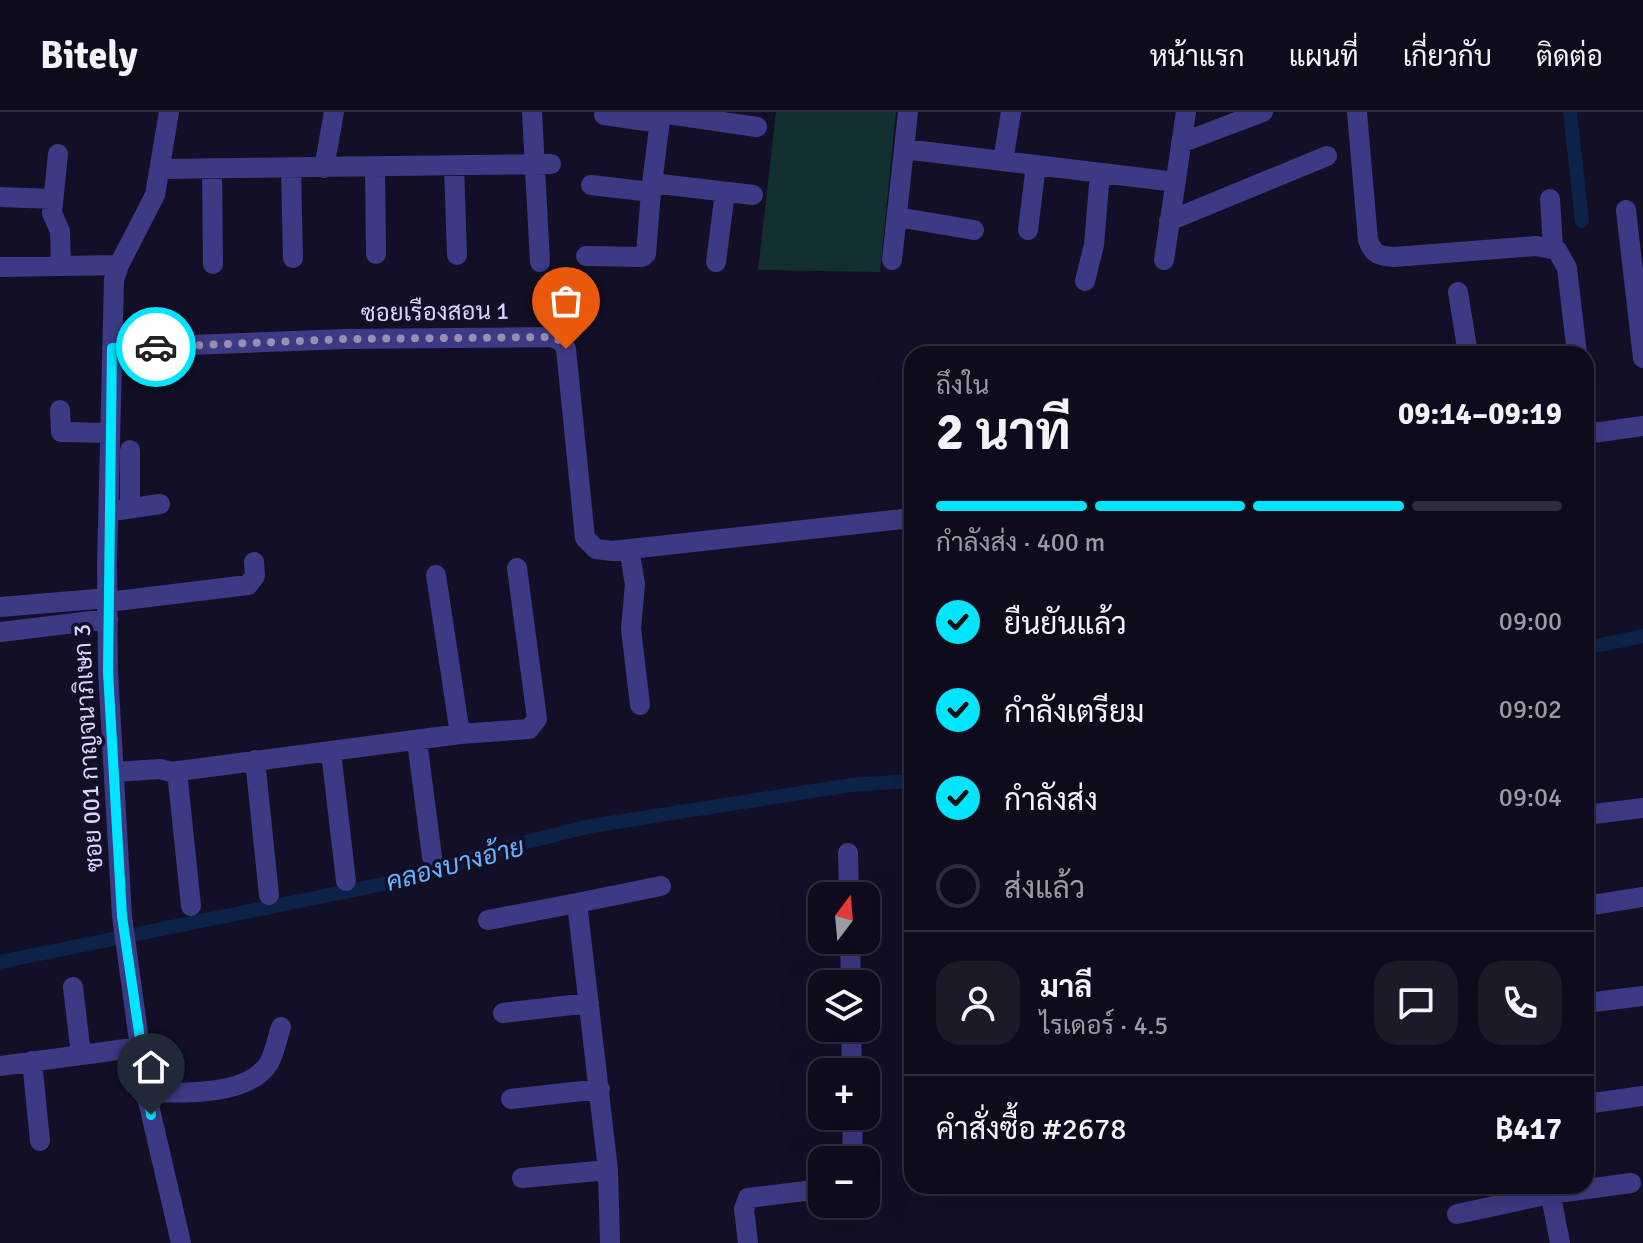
<!DOCTYPE html>
<html lang="th">
<meta charset="utf-8">
<style>
body{margin:0;font-family:Signika,Sarabun,sans-serif;background:#1c1929;color:#f1f3f6;height:100vh;display:flex;flex-direction:column;font-size:30px;white-space:nowrap}
*{box-sizing:border-box;margin:0}
p{font-size:26px;color:#9b9ba3}
.icon{flex:none;width:44px;height:44px;fill:none;stroke:currentColor;stroke-width:2;stroke-linecap:round;stroke-linejoin:round}
.map{position:relative;flex:1;overflow:hidden}
.details{position:absolute;left:904px;top:234px;width:690px;height:848px;display:flex;flex-direction:column;background:#0e0b1c;border-radius:24px;box-shadow:0 8px 32px #0002,0 0 0 2px #2e2b3b}
.details>*{flex:none}
.needle{width:52px;rotate:16deg}
.fabs{position:absolute;left:808px;top:770px;display:grid;gap:16px}
.fabs a{display:grid;place-items:center;width:72px;height:72px;border-radius:16px;background:#0e0b1c;box-shadow:0 8px 32px #0002,0 0 0 2px #2e2b3b;font-size:40px}
.pin{position:absolute;display:grid;place-items:center;width:68px;height:68px;color:#fff;margin:-82px -34px;border-radius:50% 50% 50% 0;rotate:-45deg;box-shadow:0 0 8px #0007}
.pin .icon{rotate:45deg}
.courier{position:absolute;display:grid;place-items:center;width:80px;height:80px;margin:-40px;border:6px solid #00e5ff;border-radius:50%;background:#fff;color:#222;box-shadow:0 2px 10px #0007}
.overview em{font-style:normal;font-weight:700}
.overview div{display:flex;flex-direction:column-reverse}
.overview{display:flex;align-items:center;justify-content:space-between;height:136px;padding:0 32px}
h1{font-size:52px;font-weight:700;line-height:60px}
.bar{display:grid;grid-template-columns:repeat(4,1fr);gap:12px 8px;align-content:center;height:96px;padding:0 32px}
.bar i{height:10px;border-radius:6px;background:#2e2b3b}
.bar .on{background:#00e5ff}
.bar p{grid-column:span 4}
.line{display:flex;align-items:center;gap:20px;padding:0 32px;border-top:2px solid #2e2b3b}
.line div{flex:1}
.round{display:grid;place-items:center;flex:none;width:84px;height:84px;border-radius:24px;background:#1c1929}
ol{padding:0 32px;list-style:none}
li{display:flex;align-items:center;gap:24px;height:88px}
li p{margin-inline-start:auto}
li .icon{padding:8px;border-radius:50%;background:#00e5ff;color:#111;stroke-width:4}
li:last-child{color:#9b9ba3}
li i{width:44px;height:44px;border:4px solid #2e2b3b;border-radius:50%}
header{display:flex;align-items:center;gap:48px;box-sizing:border-box;height:112px;padding:0 40px;background:#0e0b1c;border-bottom:2px solid #2e2b3b}
header strong{font-size:38px}
nav{display:flex;gap:44px;margin-inline-start:auto;font-size:28px}
.map>svg:first-child{display:block}
.green{fill:#12302f}
.lines{fill:none;stroke-linecap:round;stroke-linejoin:round}
.canal{stroke:#0c2248;stroke-width:14}
.minor{stroke:#3d3a85;stroke-width:20}
.done{stroke:#948fb3;stroke-width:8;stroke-dasharray:0 14.4}
.route{stroke:#00e5ff;stroke-width:10}
.labels{text-anchor:middle;stroke-width:7;stroke-linejoin:round;paint-order:stroke}
.street-label{font-size:24px;fill:#d9d4ff;stroke:#130f26}
.water-label{font-size:26px;font-style:italic;fill:#62b6ff;stroke:#130f26}
</style>
<header>
<strong>Bitely</strong>
<nav><a>หน้าแรก</a><a>แผนที่</a><a>เกี่ยวกับ</a><a>ติดต่อ</a></nav>
</header>
<div class="map">
<svg width="1643" height="1131" viewBox="0 0 1643 1131">
<rect width="100%" height="100%" fill="#130f26"/>
<!-- green -->
<path class="green" d="M 776,0 L 896,0 L 880,160 L 758,158 Z"/>
<g class="lines">
<!-- canal -->
<path class="canal" d="M 1570,0 L 1582,109
M 1586,536 L 1643,524
M 0,850 L 398,769 L 511,734 L 591,714 L 851,673 L 912,669"/>
<!-- minor -->
<path class="minor" d="M 169,0 L 155,83 L 119,153 L 114,168 L 107,453 L 108,560 L 122,804 L 146,980 L 181,1131
M 532,0 L 540,150
M 1357,0 L 1368,128 C 1373,143 1380,144 1394,145 L 1536,134 L 1557,138 L 1567,156 L 1577,242
M 661,1 L 757,15
M 604,3 L 660,11
M 1181,31 L 1263,0
M 904,37 L 1176,70
M 58,42 L 52,101 L 60,119 L 61,154
M 1003,49 L 1011,0
M 454,54 L 457,143
M 375,55 L 376,142
M 291,56 L 293,146
M 324,56 L 334,0
M 161,57 L 551,52
M 212,57 L 213,152
M 652,71 L 753,83
M 591,73 L 651,80
M 0,85 L 53,87
M 1550,87 L 1553,136
M 1626,98 L 1643,246
M 897,105 L 974,118
M 1169,109 L 1327,44
M 1028,118 L 1036,53
M 586,144 L 642,145 L 646,142 L 651,80 L 661,0
M 892,148 L 908,0
M 1164,148 L 1186,0
M 716,150 L 725,80
M 0,155 L 119,153
M 1085,169 L 1094,133 L 1100,61
M 1458,180 L 1468,242
M 112,236 L 345,227 L 552,225 L 561,229 L 566,237 L 585,426 L 596,437 L 612,439 L 912,406
M 60,298 L 61,320 L 110,321
M 1586,322 L 1643,314
M 130,338 L 130,397
M 120,398 L 160,392
M 629,437 L 635,472 L 631,517 L 640,593
M 436,463 L 460,622
M 108,490 L 248,473 L 255,464 L 254,450
M 0,495 L 108,486
M 0,520 L 108,507
M 417,629 L 432,745
M 331,640 L 346,769
M 255,648 L 269,783
M 177,659 L 191,794
M 115,660 L 160,657 L 171,660 L 460,622 L 529,617 L 537,607 L 517,456
M 1586,703 L 1643,696
M 848,741 L 849,784
M 577,791 L 661,774
M 1586,794 L 1643,785
M 488,808 L 577,791 L 608,1058 L 610,1131
M 850,828 L 851,872
M 73,875 L 81,943
M 1586,891 L 1643,884
M 503,901 L 589,891
M 851,916 L 852,960
M 32,949 L 40,1029
M 0,954 L 140,935
M 146,980 C 180,981 248,985 269,951 C 275,940 277,927 281,915
M 511,987 L 600,977
M 1586,992 L 1643,984
M 852,1048 L 853,1004
M 522,1066 L 608,1058
M 1549,1074 L 1560,1131
M 1457,1102 L 1550,1082 L 1631,1071
M 748,1131 L 744,1097 L 748,1086 L 822,1077"/>
</g>
<g class="lines">
<!-- done -->
<path class="done" d="M 156,235 L 345,227 L 552,225 L 561,229 L 566,237"/>
<!-- route -->
<path class="route" d="M 151,1003 L 122,804 L 108,560 L 112,236 L 156,235"/>
</g>
<g class="labels">
<!-- street labels -->
<g class="street-label">
<text transform="translate(435 200) rotate(-1)" y="8">ซอยเรืองสอน 1</text>
<text transform="translate(88 636) rotate(-93)" y="8">ซอย 001 กาญจนาภิเษก 3</text>
</g>
<!-- water labels -->
<g class="water-label">
<text transform="translate(455 752) rotate(-15)" y="9">คลองบางอ้าย</text>
</g>
</g>
</svg>
<div class="fabs">
<a><svg class="needle" viewBox="-14 -14 28 28"><path d="M0-13l5 13h-10z" fill="#e53935"/><path d="M0 13l5-13h-10z" fill="#9b9ba3"/></svg></a>
<a><svg class="icon" aria-label="layers" viewBox="0 0 24 24"><path d="M12 4l9 5-9 5-9-5zM3 14l9 5 9-5"/></svg></a>
<a>+</a>
<a>−</a>
</div>
<div class="pin" style="left:566px;top:237px;background:#ea580c"><svg class="icon" aria-label="bag" viewBox="0 0 24 24"><path d="M5 8h14l-1 12H6zM9 8a3 3 0 0 1 6 0"/></svg></div>
<div class="pin" style="left:151px;top:1003px;background:#1f2937"><svg class="icon" aria-label="home" viewBox="0 0 24 24"><path d="M3 11l9-7 9 7M6 9v11h12V9"/></svg></div>
<div class="courier" style="left:156px;top:235px"><svg class="icon" aria-label="car" viewBox="0 0 24 24"><path d="M5 17H2v-5l4-1 3-4h7l3 4 3 1v5h-3M9 17h6M6 11h13"/><circle cx="7" cy="17" r="2"/><circle cx="17" cy="17" r="2"/></svg></div>
<section class="details">
<div class="overview"><div><h1>2 นาที</h1><p>ถึงใน</p></div><em>09:14–09:19</em></div>
<div class="bar"><i class="on"></i><i class="on"></i><i class="on"></i><i></i><p>กำลังส่ง · 400 m</p></div>
<ol>
<li><svg class="icon" aria-label="check" viewBox="0 0 24 24"><path d="M5 12l5 5 9-10"/></svg>ยืนยันแล้ว<p>09:00</p></li>
<li><svg class="icon" aria-label="check" viewBox="0 0 24 24"><path d="M5 12l5 5 9-10"/></svg>กำลังเตรียม<p>09:02</p></li>
<li><svg class="icon" aria-label="check" viewBox="0 0 24 24"><path d="M5 12l5 5 9-10"/></svg>กำลังส่ง<p>09:04</p></li>
<li><i></i>ส่งแล้ว</li>
</ol>
<div class="line" style="height:144px"><a class="round"><svg class="icon" aria-label="person" viewBox="0 0 24 24"><circle cx="12" cy="8" r="4"/><path d="M4 21q1-7 8-7t8 7"/></svg></a><div><b>มาลี</b><p>ไรเดอร์ · 4.5</p></div><a class="round"><svg class="icon" aria-label="chat" viewBox="0 0 24 24"><path d="M4 5h16v11H9l-5 4z"/></svg></a><a class="round"><svg class="icon" aria-label="phone" viewBox="0 0 24 24"><path d="M5 4h4l2 5-3 2q2 4 5 5l2-3 5 2v4C11 20 4 13 5 4z"/></svg></a></div>
<div class="line" style="height:104px"><div>คำสั่งซื้อ #2678</div><b>฿417</b></div>
</section>
</div>
